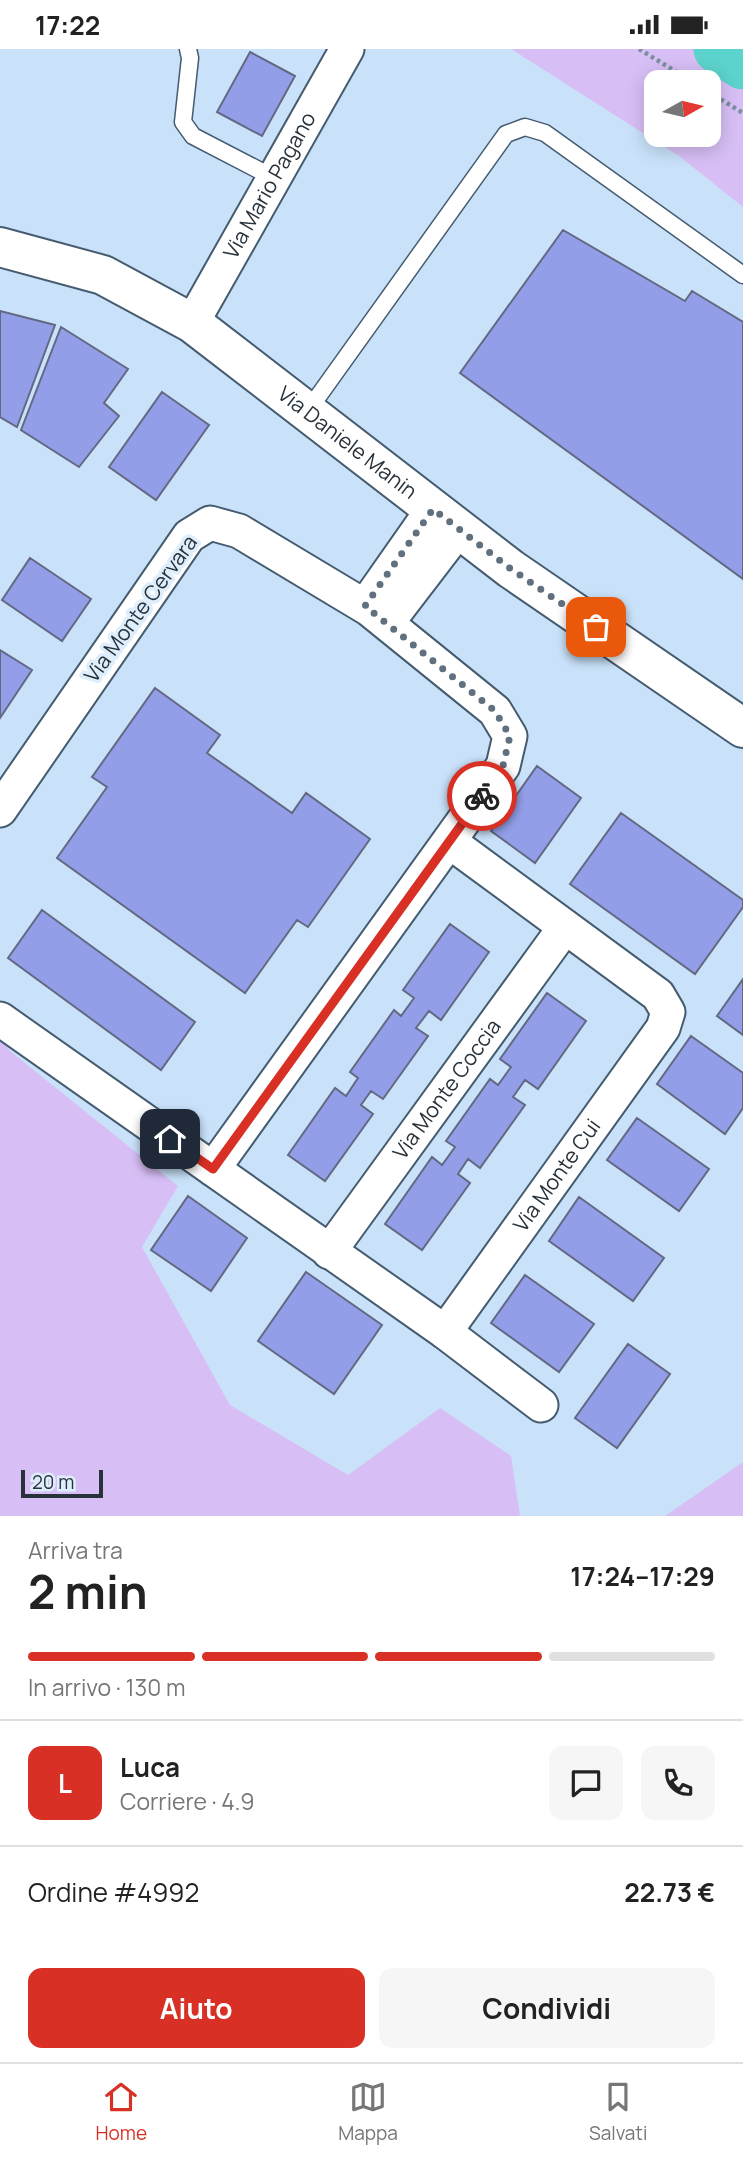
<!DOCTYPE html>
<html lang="it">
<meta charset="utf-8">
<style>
body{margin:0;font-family:Manrope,sans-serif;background:#f6f6f6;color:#222;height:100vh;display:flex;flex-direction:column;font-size:26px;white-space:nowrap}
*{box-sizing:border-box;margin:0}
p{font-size:23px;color:#767676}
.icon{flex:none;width:38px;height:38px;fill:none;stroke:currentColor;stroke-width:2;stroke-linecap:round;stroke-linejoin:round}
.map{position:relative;height:1467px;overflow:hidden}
.sheet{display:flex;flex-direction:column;background:#fff;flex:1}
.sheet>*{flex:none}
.needle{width:46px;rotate:82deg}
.tools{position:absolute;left:644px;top:21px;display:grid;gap:14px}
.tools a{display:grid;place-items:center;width:77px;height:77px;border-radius:14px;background:#fff;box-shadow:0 4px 18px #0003;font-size:35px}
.scale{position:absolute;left:21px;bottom:18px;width:82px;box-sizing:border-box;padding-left:7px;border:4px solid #28323b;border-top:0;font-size:19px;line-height:24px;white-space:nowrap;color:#28323b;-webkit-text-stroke:5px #dfeefd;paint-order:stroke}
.pin{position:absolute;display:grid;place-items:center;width:60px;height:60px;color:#fff;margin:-30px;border-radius:14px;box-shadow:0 4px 10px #0006}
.courier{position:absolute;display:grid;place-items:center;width:70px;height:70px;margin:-35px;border:5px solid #d93025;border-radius:50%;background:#fff;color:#222;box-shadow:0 2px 9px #0007}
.summary em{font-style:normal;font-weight:700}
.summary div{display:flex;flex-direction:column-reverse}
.summary{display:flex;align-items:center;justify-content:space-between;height:119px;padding:0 28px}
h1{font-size:46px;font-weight:700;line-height:52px}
.bar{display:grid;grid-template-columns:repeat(4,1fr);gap:10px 7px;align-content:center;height:84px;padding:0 28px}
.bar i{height:9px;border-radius:5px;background:#e0e0e0}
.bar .current{background:#d93025}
.bar p{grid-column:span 4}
.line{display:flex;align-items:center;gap:18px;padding:0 28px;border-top:2px solid #e0e0e0}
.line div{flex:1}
.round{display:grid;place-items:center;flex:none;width:74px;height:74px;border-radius:14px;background:#f6f6f6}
.action{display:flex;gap:14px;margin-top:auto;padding:14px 28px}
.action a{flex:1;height:80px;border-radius:14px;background:#d93025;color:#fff;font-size:28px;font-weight:700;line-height:80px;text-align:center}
.action a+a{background:#f6f6f6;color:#222}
.status{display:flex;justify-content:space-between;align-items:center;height:49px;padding:0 35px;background:#fff;direction:ltr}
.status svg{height:19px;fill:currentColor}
.tabs{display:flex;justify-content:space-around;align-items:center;height:98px;border-top:2px solid #e0e0e0;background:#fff;font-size:19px;color:#767676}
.tabs a{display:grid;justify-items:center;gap:4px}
.tabs .current{color:#d93025}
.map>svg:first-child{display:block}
.green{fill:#d7bff6;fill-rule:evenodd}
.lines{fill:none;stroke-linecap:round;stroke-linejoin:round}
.river{stroke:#5cd3cc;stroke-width:49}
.building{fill:#929fe8;stroke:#636883;stroke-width:2}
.service-casing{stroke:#455b6f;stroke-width:19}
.minor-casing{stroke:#455b6f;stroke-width:37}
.secondary-casing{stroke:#455b6f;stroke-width:42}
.path{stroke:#7c8e9f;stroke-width:4.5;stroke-dasharray:3.5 3.5;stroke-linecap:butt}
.service{stroke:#fff;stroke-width:16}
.minor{stroke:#fff;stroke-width:33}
.secondary{stroke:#fff;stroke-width:38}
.done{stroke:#60707e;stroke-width:7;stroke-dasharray:0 12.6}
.route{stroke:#d93025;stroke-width:9}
.labels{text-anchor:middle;stroke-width:7;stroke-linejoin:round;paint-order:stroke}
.street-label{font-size:21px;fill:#28323b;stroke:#dfeefd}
</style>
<div class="status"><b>17:22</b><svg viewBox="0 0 49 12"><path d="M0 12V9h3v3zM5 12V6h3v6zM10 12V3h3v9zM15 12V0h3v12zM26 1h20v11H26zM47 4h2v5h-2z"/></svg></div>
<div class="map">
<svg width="743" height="1467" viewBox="0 0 743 1467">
<rect width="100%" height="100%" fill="#c9e2fa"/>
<!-- green -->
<path class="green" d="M 511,0 L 743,0 L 743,158 L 679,107 ZM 709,33 L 709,86 L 656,86 L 656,33 Z
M 0,988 L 10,1002 L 178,1137 L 142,1198 L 230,1356 L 348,1426 L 440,1359 L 511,1407 L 520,1467 L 0,1467 Z
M 743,1413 L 743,1467 L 665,1467 Z"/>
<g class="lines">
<!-- river -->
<path class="river" d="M 718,0 L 743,16"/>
</g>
<!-- building -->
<path class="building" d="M 250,3 L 295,27 L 262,87 L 217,63 Z
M 563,181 L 685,252 L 692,242 L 743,273 L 743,530 L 460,324 Z
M 0,262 L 55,276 L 17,378 L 0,368 Z
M 61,278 L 128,320 L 104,354 L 119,367 L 79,418 L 21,381 Z
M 162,343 L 209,376 L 156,451 L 109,418 Z
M 30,509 L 91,550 L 62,592 L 2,551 Z
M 0,601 L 32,621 L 0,669 Z
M 155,639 L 220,686 L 207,704 L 292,764 L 306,744 L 370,790 L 308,878 L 297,871 L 245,944 L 57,809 L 107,738 L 92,728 Z
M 537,717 L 581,749 L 535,814 L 491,782 Z
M 621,764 L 743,851 L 743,858 L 695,925 L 570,835 Z
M 42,861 L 195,973 L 161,1021 L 8,909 Z
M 450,875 L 489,903 L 441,971 L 429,962 L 416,979 L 428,987 L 383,1050 L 371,1042 L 361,1056 L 373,1065 L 325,1132 L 288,1106 L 335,1039 L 346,1047 L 358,1029 L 350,1023 L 394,961 L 401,967 L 414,949 L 403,941 Z
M 743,930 L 743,986 L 717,967 Z
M 547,944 L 586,972 L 538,1040 L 525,1031 L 513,1048 L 525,1056 L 480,1119 L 468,1110 L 458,1125 L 470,1134 L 422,1201 L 385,1175 L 432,1108 L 442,1116 L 455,1098 L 446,1092 L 490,1030 L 498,1036 L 511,1018 L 500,1010 Z
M 691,987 L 743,1024 L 743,1059 L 725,1085 L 657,1035 Z
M 637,1069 L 709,1120 L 679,1162 L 607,1111 Z
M 188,1147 L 247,1189 L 211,1242 L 151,1201 Z
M 579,1148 L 664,1209 L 633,1252 L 549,1192 Z
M 306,1223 L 382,1276 L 334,1345 L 258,1292 Z
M 525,1226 L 594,1275 L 559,1323 L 491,1274 Z
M 628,1295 L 670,1325 L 617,1399 L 575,1369 Z"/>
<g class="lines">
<!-- service casing -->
<g class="service-casing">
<path id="service" d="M 188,0 L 190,9 L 183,73 L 193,87 L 274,129
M 307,363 L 506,85 L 525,78 L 545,84 L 743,226"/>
</g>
<!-- minor casing -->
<g class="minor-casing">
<g id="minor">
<path id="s1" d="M 192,274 L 347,0"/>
<path d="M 365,557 L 433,460"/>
<path d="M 387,574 L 459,480"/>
<path d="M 0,761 L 189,487 L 210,474 L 239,482 L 369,560 L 495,662 L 510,687 L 503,717 L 213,1120 L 0,970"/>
<path id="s2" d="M 213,1120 L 445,1283 L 663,979 L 668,963 L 658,946 L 450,793"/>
<path id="s3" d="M 329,1203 L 565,878"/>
<path d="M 445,1283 L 541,1356"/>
</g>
</g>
<!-- secondary casing -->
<g class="secondary-casing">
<g id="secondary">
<path id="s4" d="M 0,198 L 103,226 L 192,274 L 511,520 L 743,679"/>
</g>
</g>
<!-- path -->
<path class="path" d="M 639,0 L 693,33
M 709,43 L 743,64"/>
<!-- service -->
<use href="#service" class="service"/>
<!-- minor -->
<use href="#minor" class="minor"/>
<!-- secondary -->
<use href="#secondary" class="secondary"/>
</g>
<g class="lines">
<!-- done -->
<path class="done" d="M 482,747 L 503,717 L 510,687 L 495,662 L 365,557 L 433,460 L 511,520 L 596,578"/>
<!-- route -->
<path class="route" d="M 170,1090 L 213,1120 L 482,747"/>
</g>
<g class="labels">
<!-- street labels -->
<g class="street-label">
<text dy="7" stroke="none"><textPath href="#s1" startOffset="158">Via Mario Pagano</textPath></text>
<text dy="7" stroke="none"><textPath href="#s4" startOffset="404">Via Daniele Manin</textPath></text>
<text transform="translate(141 560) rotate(-54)" y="7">Via Monte Cervara</text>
<text dy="7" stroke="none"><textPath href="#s3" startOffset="201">Via Monte Coccia</textPath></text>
<text dy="7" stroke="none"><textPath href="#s2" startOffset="476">Via Monte Cui</textPath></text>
</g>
</g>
</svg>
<div class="tools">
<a><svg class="needle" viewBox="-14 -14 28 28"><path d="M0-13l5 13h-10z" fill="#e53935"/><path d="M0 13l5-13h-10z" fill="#767676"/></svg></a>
</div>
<div class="scale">20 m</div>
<div class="pin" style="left:596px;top:578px;background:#ea580c"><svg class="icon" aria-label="bag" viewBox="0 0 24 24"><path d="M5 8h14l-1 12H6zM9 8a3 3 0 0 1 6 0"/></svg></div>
<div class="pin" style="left:170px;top:1090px;background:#1f2937"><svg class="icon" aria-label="home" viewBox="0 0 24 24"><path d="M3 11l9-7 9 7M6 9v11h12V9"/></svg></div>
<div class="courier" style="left:482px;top:747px"><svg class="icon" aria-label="bike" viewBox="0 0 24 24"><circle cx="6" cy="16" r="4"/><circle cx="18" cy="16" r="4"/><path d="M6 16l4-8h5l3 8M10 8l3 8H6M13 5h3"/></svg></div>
</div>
<section class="sheet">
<div class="summary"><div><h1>2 min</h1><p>Arriva tra</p></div><em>17:24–17:29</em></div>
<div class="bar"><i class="current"></i><i class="current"></i><i class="current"></i><i></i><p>In arrivo · 130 m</p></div>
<div class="line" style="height:126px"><b class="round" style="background:#d93025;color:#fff">L</b><div><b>Luca</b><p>Corriere · 4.9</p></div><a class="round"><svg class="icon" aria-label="chat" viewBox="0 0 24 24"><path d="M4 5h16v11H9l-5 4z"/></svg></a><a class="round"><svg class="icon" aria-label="phone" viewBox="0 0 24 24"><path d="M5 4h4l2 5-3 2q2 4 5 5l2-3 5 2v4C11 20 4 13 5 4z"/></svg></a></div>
<div class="line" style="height:91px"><div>Ordine #4992</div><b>22.73 €</b></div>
<div class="action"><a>Aiuto</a><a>Condividi</a></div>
</section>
<nav class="tabs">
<a class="current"><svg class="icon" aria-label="home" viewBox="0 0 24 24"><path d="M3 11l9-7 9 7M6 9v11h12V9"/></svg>Home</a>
<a><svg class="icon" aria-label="map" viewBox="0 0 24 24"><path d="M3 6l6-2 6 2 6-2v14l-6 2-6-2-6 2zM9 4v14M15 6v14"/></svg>Mappa</a>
<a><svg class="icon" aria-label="saved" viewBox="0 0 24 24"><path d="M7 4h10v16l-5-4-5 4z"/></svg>Salvati</a>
</nav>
